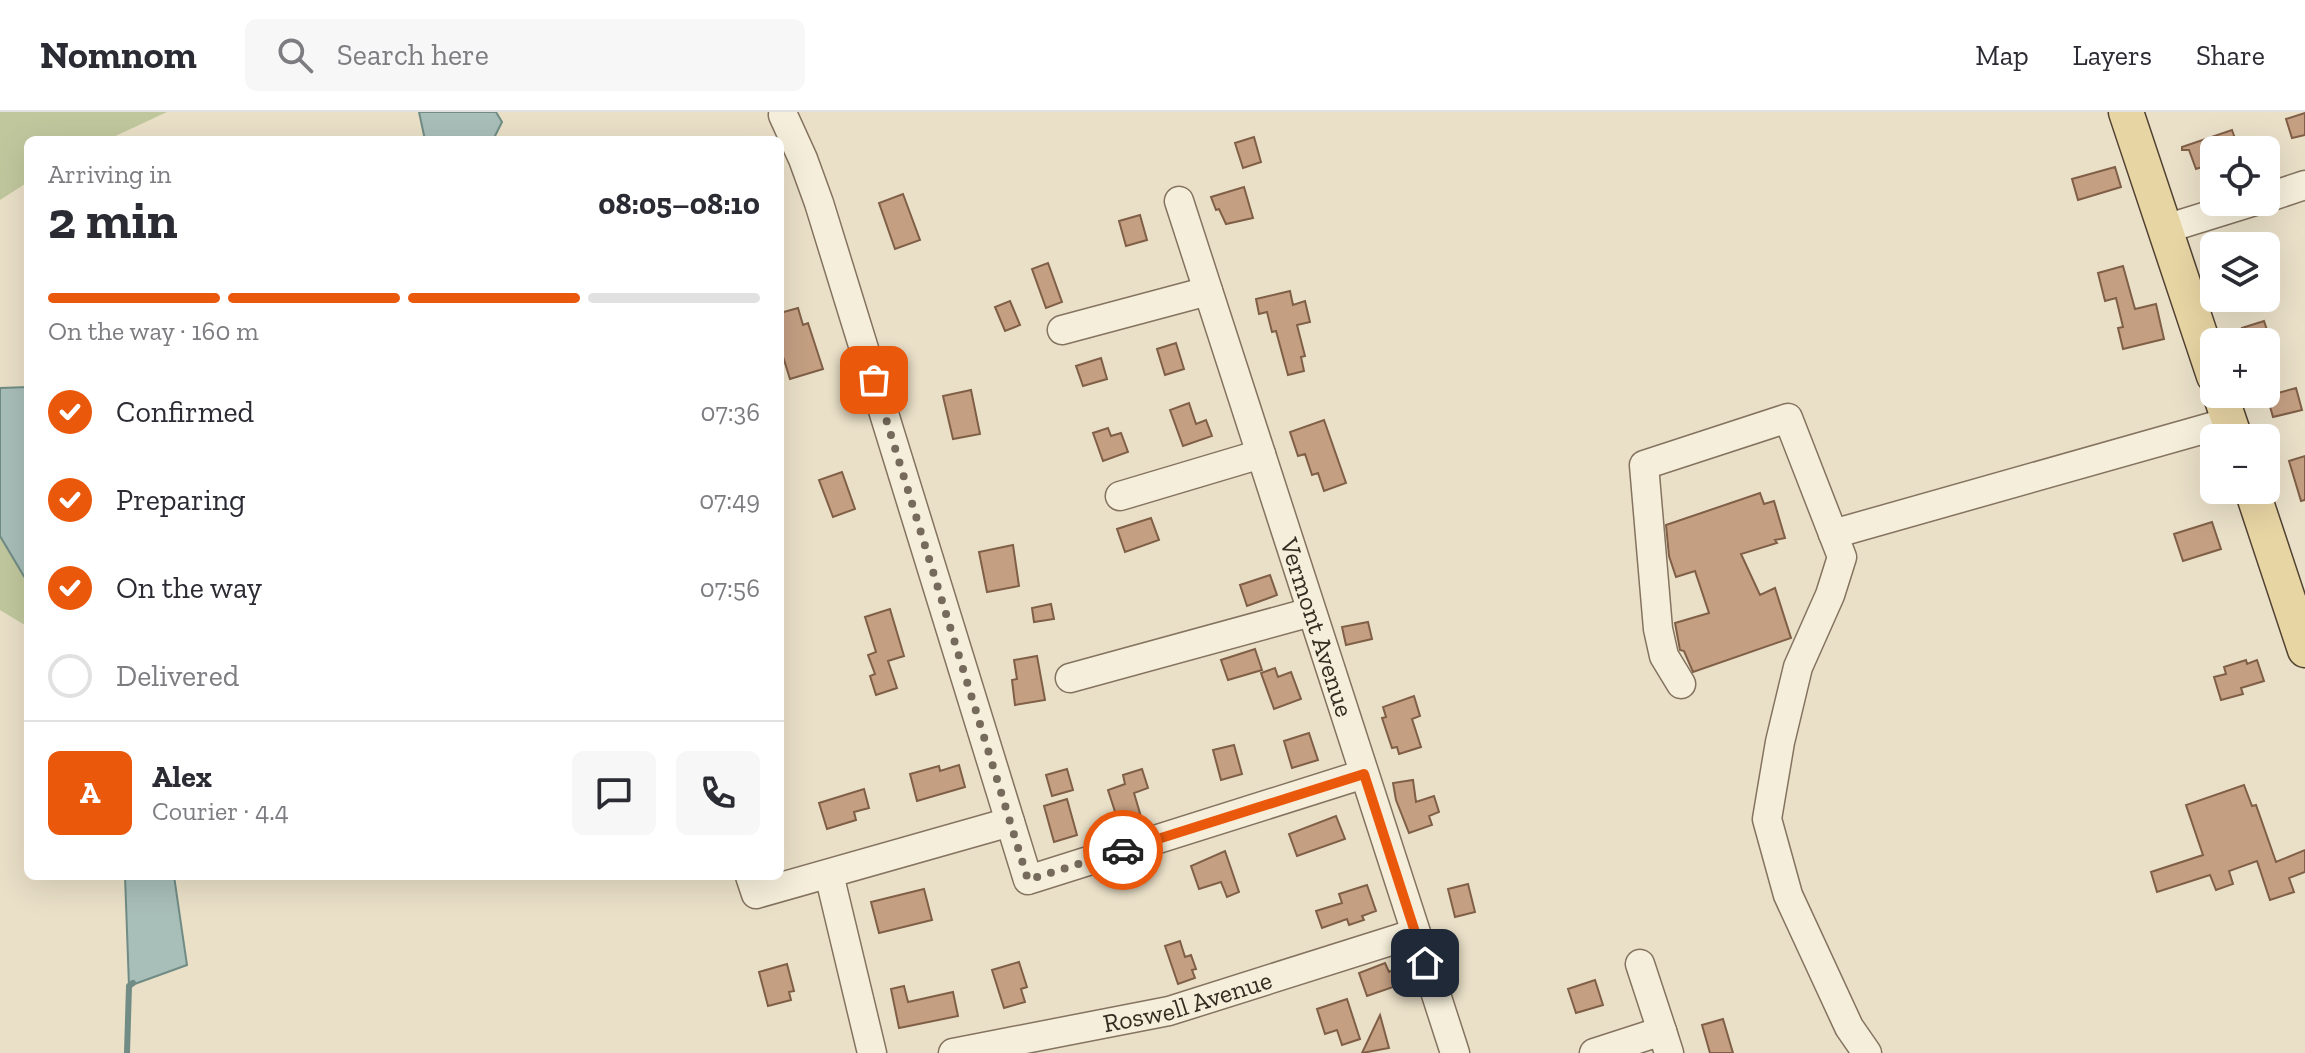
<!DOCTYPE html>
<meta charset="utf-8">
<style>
body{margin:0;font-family:"Zilla Slab",serif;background:#f7f7f7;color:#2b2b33;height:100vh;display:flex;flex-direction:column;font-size:30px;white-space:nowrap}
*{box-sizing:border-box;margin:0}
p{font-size:26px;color:#7c7c81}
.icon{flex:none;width:44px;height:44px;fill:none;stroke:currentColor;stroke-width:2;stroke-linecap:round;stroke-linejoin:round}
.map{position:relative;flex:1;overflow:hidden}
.drawer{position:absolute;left:24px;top:24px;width:760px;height:744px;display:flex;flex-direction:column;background:#fff;border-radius:12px;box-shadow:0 8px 32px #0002}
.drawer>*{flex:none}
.fabs{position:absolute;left:2200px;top:24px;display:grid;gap:16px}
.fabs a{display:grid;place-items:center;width:80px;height:80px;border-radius:12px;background:#fff;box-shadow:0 8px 32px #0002;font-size:40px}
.pin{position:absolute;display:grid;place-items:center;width:68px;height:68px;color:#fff;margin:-34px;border-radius:16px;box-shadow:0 4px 12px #0006}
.courier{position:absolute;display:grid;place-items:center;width:80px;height:80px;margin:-40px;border:6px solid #ea580c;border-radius:50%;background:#fff;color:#222;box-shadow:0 2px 10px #0007}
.overview em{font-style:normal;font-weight:700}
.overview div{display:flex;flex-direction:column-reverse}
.overview{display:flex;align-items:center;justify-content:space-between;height:136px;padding:0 24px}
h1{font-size:52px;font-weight:700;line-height:60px}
.bar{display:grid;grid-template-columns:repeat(4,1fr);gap:12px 8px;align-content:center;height:96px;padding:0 24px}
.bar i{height:10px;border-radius:6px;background:#e1e1e2}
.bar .current{background:#ea580c}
.bar p{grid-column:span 4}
.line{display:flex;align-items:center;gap:20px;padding:0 24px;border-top:2px solid #e1e1e2}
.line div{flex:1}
.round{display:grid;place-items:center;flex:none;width:84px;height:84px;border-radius:12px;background:#f7f7f7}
ol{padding:0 24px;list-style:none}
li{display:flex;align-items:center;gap:24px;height:88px}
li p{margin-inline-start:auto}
li .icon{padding:8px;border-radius:50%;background:#ea580c;color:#fff;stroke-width:4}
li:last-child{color:#7c7c81}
li i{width:44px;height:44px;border:4px solid #e1e1e2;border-radius:50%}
header{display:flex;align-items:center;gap:48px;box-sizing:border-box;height:112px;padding:0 40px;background:#fff;border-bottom:2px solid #e1e1e2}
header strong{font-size:38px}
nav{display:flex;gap:44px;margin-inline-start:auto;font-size:28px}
.search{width:560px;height:72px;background:#f7f7f7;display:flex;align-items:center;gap:20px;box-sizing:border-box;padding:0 28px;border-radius:12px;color:#7c7c81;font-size:30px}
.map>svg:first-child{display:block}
.green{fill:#c1c79d}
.water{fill:#a8beb8;stroke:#708c85;stroke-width:2}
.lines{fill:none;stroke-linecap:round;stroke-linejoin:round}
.stream{stroke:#708c85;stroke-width:6}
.building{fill:#c49f82;stroke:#805f47;stroke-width:2}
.minor-casing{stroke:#84735f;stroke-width:31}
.major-casing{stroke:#524232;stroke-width:37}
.minor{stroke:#f5eeda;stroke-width:28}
.major{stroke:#e8d5a4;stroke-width:34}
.done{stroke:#756a5b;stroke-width:8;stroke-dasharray:0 14.4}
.route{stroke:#ea580c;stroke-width:10}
.labels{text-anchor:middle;stroke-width:6;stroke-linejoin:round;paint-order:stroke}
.street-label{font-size:26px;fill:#362b21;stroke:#f2ebd6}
</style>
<header>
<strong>Nomnom</strong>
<div class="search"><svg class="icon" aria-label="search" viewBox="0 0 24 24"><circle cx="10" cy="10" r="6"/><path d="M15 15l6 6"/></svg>Search here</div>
<nav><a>Map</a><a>Layers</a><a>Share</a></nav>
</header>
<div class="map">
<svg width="2305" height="941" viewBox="0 0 2305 941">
<rect width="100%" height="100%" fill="#eae0c8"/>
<!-- green -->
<path class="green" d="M 0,0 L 167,0 L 107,28 L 28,28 L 28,70 L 0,88 Z
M 0,424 L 28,471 L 28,515 L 0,498 Z"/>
<!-- water -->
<path class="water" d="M 419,0 L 496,0 L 502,10 L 493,28 L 425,28 Z
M 28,275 L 28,471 L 0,424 L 0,276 Z
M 125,764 L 174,764 L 187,853 L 129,874 Z"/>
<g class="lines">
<!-- stream -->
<path class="stream" d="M 127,941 L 129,874 L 133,871"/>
</g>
<!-- building -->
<path class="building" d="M 2305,1 L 2305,23 L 2292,26 L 2286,7 Z
M 2232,18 L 2239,38 L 2214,38 L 2214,51 L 2196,57 L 2189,38 L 2182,38 L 2182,35 Z
M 1254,25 L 1261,50 L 1243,56 L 1235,31 Z
M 2115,55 L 2121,75 L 2078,88 L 2072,67 Z
M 1244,75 L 1253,106 L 1226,112 L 1219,97 L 1216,98 L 1211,85 Z
M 903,82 L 920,128 L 895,137 L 879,91 Z
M 1140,103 L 1147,128 L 1126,134 L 1119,109 Z
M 1048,151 L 1062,190 L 1046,196 L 1032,157 Z
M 2123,154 L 2135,197 L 2156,192 L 2164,227 L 2123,237 L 2118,216 L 2123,215 L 2116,186 L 2105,189 L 2098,161 Z
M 1290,179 L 1293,193 L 1305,189 L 1310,210 L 1297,213 L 1305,244 L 1301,245 L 1304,259 L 1288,263 L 1276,219 L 1272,220 L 1267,200 L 1259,202 L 1256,187 Z
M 1010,189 L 1020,213 L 1005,219 L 995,195 Z
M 798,196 L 803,213 L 808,211 L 823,257 L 790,267 L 780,235 L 780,201 Z
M 2264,209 L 2271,230 L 2246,230 L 2242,216 Z
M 1176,231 L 1184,257 L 1165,263 L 1157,237 Z
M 1101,246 L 1107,267 L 1083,274 L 1076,254 Z
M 2296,276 L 2302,298 L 2273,305 L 2267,284 Z
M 971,278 L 980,322 L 953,327 L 943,284 Z
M 1189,291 L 1196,312 L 1206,308 L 1212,324 L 1183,334 L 1170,298 Z
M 1324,308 L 1346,371 L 1324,379 L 1318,361 L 1312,363 L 1305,342 L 1298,344 L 1290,320 Z
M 1108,316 L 1111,324 L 1121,321 L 1128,340 L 1103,349 L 1093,321 Z
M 2305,344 L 2305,388 L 2301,389 L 2289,349 Z
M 842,360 L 855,397 L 833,405 L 819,368 Z
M 1760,381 L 1764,392 L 1774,389 L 1785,426 L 1775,428 L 1777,431 L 1741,442 L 1760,483 L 1775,476 L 1791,526 L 1693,560 L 1684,539 L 1680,538 L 1675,511 L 1709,501 L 1695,459 L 1676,465 L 1669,444 L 1666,413 Z
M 1151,406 L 1159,428 L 1125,440 L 1117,417 Z
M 2212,410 L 2221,437 L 2183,449 L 2174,422 Z
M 1013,433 L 1019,474 L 987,480 L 979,440 Z
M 1270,463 L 1277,483 L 1247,494 L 1240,473 Z
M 1051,492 L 1054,507 L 1034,510 L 1032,496 Z
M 890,497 L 904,544 L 888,549 L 897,576 L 876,583 L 870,564 L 875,562 L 868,543 L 876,540 L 865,505 Z
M 1368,510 L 1372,527 L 1346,533 L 1342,515 Z
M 1255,537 L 1262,558 L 1228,568 L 1221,548 Z
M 1037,544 L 1045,588 L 1015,593 L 1012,568 L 1017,567 L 1014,548 Z
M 2246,548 L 2247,552 L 2257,548 L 2264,569 L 2241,576 L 2243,582 L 2221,588 L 2214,565 L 2226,562 L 2224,555 Z
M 1275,556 L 1278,565 L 1291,560 L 1301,587 L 1274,597 L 1261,561 Z
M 1414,584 L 1420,604 L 1412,607 L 1421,635 L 1399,642 L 1397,635 L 1392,636 L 1382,606 L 1386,605 L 1383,595 Z
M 1309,621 L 1318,648 L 1292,656 L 1284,629 Z
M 1234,633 L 1242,662 L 1221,668 L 1213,638 Z
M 959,653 L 965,675 L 917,689 L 910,662 L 939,654 L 940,659 Z
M 1067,657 L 1073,678 L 1052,684 L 1046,663 Z
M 1142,657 L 1148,676 L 1134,681 L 1142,708 L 1120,715 L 1108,678 L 1125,672 L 1123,663 Z
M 1413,668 L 1416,690 L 1434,684 L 1439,700 L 1429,704 L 1432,713 L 1409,721 L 1396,688 L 1393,671 Z
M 2244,673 L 2252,694 L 2256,693 L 2276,750 L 2305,738 L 2305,760 L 2289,766 L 2294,780 L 2270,788 L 2257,749 L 2229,759 L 2233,772 L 2216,778 L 2210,763 L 2157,780 L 2151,760 L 2203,743 L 2186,693 Z
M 864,677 L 869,696 L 854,700 L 856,708 L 827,717 L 819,691 Z
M 1067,687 L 1077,723 L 1054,730 L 1044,694 Z
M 1336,704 L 1345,727 L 1297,744 L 1289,722 Z
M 1225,739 L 1239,780 L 1227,785 L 1221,770 L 1199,777 L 1191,754 Z
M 1468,772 L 1475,800 L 1455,805 L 1448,777 Z
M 1367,773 L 1376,799 L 1362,804 L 1364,808 L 1349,813 L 1347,807 L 1322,816 L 1316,799 L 1342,791 L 1339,782 Z
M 924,777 L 932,808 L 879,821 L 871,790 Z
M 1180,829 L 1185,845 L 1191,843 L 1196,857 L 1192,858 L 1195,866 L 1178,872 L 1165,834 Z
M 1019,850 L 1027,875 L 1021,877 L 1025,890 L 1004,896 L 992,858 Z
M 1385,851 L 1389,860 L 1393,858 L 1399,873 L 1367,884 L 1359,861 Z
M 787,852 L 794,879 L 789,880 L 791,888 L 768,894 L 759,860 Z
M 1595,868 L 1603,893 L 1576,901 L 1568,877 Z
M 904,874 L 908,890 L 953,880 L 958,904 L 899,916 L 891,877 Z
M 1347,887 L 1360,927 L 1342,933 L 1337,918 L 1325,922 L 1317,897 Z
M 1380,903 L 1389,936 L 1362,941 Z
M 1723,907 L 1733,941 L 1710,941 L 1702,913 Z"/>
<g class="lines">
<!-- minor casing -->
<g class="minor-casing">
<g id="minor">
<path d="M 783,3 L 803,47 L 819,91 L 1028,768 L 1364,662"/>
<path d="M 2266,86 L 2305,73"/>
<path id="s1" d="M 1179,89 L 1455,941"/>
<path d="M 2165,117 L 2252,90"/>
<path d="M 1062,218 L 1208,179"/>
<path d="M 1120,384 L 1261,342"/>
<path d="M 1833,422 L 2229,310"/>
<path d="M 1070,566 L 1311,500"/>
<path d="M 1681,572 L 1664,544 L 1658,517 L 1644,353 L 1788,306 L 1842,445 L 1830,483 L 1798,555 L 1780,630 L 1767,707 L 1788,783 L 1849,915 L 1867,941"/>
<path d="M 829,762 L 872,941"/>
<path d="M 750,764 L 756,782 L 1010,710"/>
<path d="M 1640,852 L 1662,919"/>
<path id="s2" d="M 953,941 L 1169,899 L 1416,821"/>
<path d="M 1594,941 L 1662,919 L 1669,941"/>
</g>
</g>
<!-- major casing -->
<g class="major-casing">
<path id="major" d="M 2126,0 L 2214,264
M 2220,282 L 2235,326
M 2252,378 L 2305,538"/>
</g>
<!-- minor -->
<use href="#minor" class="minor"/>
<!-- major -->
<use href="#major" class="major"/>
</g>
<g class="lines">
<!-- done -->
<path class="done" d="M 874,268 L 1028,768 L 1123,738"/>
<!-- route -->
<path class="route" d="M 1123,738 L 1364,662 L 1425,851"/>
</g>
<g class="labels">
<!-- street labels -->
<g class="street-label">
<text dy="9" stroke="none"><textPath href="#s1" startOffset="448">Vermont Avenue</textPath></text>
<text dy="9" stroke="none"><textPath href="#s2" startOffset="240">Roswell Avenue</textPath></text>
</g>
</g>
</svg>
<div class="fabs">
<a><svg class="icon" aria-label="locate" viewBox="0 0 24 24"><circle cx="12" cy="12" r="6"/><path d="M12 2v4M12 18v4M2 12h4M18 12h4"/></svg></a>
<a><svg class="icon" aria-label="layers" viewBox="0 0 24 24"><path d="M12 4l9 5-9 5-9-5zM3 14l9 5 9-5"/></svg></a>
<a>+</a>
<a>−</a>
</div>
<div class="pin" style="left:874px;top:268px;background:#ea580c"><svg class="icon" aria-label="bag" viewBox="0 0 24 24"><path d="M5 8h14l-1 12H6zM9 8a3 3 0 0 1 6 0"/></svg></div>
<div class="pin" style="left:1425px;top:851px;background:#1f2937"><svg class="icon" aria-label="home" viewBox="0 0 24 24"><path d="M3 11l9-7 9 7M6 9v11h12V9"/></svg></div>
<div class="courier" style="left:1123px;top:738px"><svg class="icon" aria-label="car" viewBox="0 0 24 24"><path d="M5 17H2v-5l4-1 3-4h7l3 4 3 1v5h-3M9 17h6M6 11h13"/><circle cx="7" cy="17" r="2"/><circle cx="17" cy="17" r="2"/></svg></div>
<section class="drawer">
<div class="overview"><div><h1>2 min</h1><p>Arriving in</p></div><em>08:05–08:10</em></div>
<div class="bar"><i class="current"></i><i class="current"></i><i class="current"></i><i></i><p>On the way · 160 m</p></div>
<ol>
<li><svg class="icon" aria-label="check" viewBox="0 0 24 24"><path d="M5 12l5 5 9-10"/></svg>Confirmed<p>07:36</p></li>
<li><svg class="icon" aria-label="check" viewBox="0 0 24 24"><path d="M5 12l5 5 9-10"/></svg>Preparing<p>07:49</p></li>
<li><svg class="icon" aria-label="check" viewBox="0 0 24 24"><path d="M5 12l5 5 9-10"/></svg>On the way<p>07:56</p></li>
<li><i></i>Delivered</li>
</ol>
<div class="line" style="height:144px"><b class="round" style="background:#ea580c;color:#fff">A</b><div><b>Alex</b><p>Courier · 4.4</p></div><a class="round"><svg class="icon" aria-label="chat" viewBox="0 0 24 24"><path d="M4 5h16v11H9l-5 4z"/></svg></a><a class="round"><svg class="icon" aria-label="phone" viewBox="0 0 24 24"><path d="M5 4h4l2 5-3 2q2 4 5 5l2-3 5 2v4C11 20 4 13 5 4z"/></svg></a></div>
</section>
</div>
